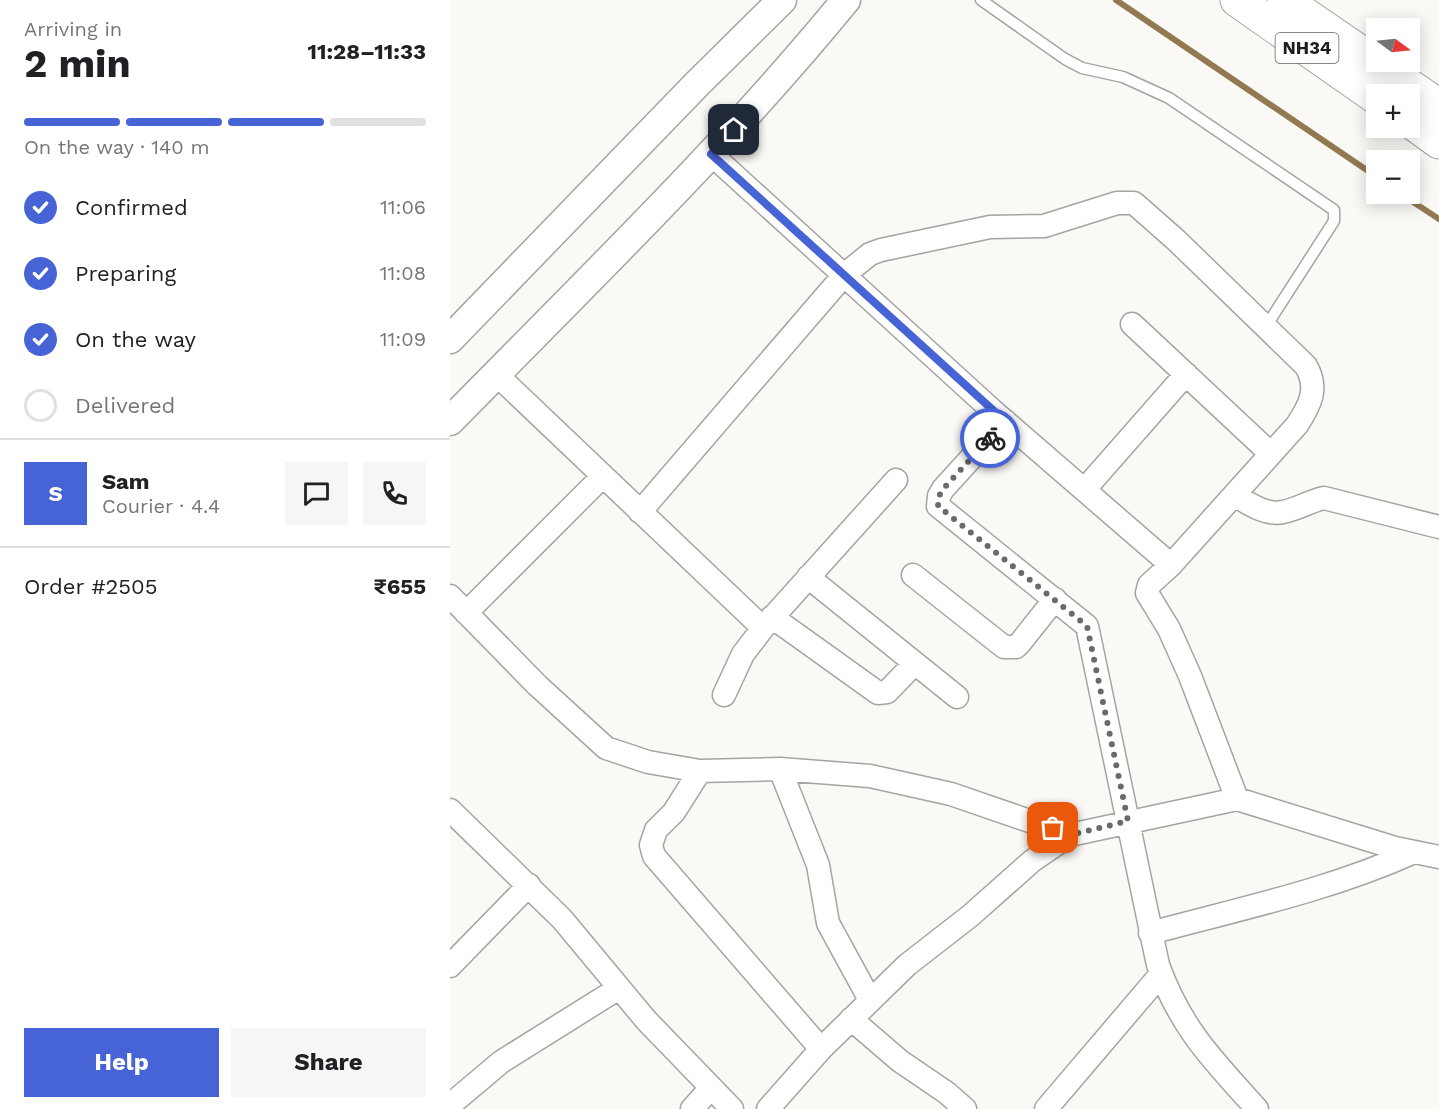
<!DOCTYPE html>
<meta charset="utf-8">
<style>
body{margin:0;font-family:"Work Sans",sans-serif;background:#f6f6f6;color:#202124;height:100vh;display:flex;flex-direction:column;font-size:22px;white-space:nowrap}
*{box-sizing:border-box;margin:0}
p{font-size:20px;color:#757577}
.icon{flex:none;width:33px;height:33px;fill:none;stroke:currentColor;stroke-width:2;stroke-linecap:round;stroke-linejoin:round}
.map{position:relative;flex:1;overflow:hidden}
.drawer{display:flex;flex-direction:column;background:#fff;width:450px}
.drawer>*{flex:none}
.needle{width:39px;rotate:105deg}
.fabs{position:absolute;left:916px;top:18px;display:grid;gap:12px}
.fabs a{display:grid;place-items:center;width:54px;height:54px;border-radius:0px;background:#fff;box-shadow:0 3px 15px #0003;font-size:30px}
.pin{position:absolute;display:grid;place-items:center;width:51px;height:51px;color:#fff;margin:-26px;border-radius:12px;box-shadow:0 3px 9px #0006}
.courier{position:absolute;display:grid;place-items:center;width:60px;height:60px;margin:-30px;border:4px solid #4764d7;border-radius:50%;background:#fff;color:#222;box-shadow:0 2px 8px #0007}
.overview em{font-style:normal;font-weight:700}
.overview div{display:flex;flex-direction:column-reverse}
.overview{display:flex;align-items:center;justify-content:space-between;height:102px;padding:0 24px}
h1{font-size:39px;font-weight:700;line-height:45px}
.bar{display:grid;grid-template-columns:repeat(4,1fr);gap:9px 6px;align-content:center;height:72px;padding:0 24px}
.bar i{height:8px;border-radius:4px;background:#e0e0e0}
.bar .on{background:#4764d7}
.bar p{grid-column:span 4}
.line{display:flex;align-items:center;gap:15px;padding:0 24px;border-top:2px solid #e0e0e0}
.line div{flex:1}
.round{display:grid;place-items:center;flex:none;width:63px;height:63px;border-radius:0px;background:#f6f6f6}
ol{padding:0 24px;list-style:none}
li{display:flex;align-items:center;gap:18px;height:66px}
li p{margin-inline-start:auto}
li .icon{padding:6px;border-radius:50%;background:#4764d7;color:#fff;stroke-width:4}
li:last-child{color:#757577}
li i{width:33px;height:33px;border:3px solid #e0e0e0;border-radius:50%}
.cta{display:flex;gap:12px;margin-top:auto;padding:12px 24px}
.cta a{flex:1;height:69px;border-radius:0px;background:#4764d7;color:#fff;font-size:24px;font-weight:700;line-height:69px;text-align:center}
.cta a+a{background:#f6f6f6;color:#202124}
main{display:flex;flex:1;min-height:0}
.map>svg:first-child{display:block}
.lines{fill:none;stroke-linecap:round;stroke-linejoin:round}
.stream{stroke:#927951;stroke-width:6}
.service-casing{stroke:#a6a4a2;stroke-width:13}
.minor-casing{stroke:#a6a4a2;stroke-width:25}
.tertiary-casing{stroke:#a6a4a2;stroke-width:31}
.trunk-casing{stroke:#a6a4a2;stroke-width:35}
.service{stroke:#fff;stroke-width:10}
.minor{stroke:#fff;stroke-width:22}
.tertiary{stroke:#fff;stroke-width:28}
.trunk{stroke:#fff;stroke-width:33}
.done{stroke:#6b6a68;stroke-width:6;stroke-dasharray:0 10.8}
.route{stroke:#4764d7;stroke-width:8}
.labels{text-anchor:middle;stroke-width:4.5;stroke-linejoin:round;paint-order:stroke}
.shield{fill:#fff;stroke:#626160;stroke-width:1.5}
.shield-label{font-size:18px;font-weight:bold;fill:#1e1d1c}
</style>
<main>
<section class="drawer">
<div class="overview"><div><h1>2 min</h1><p>Arriving in</p></div><em>11:28–11:33</em></div>
<div class="bar"><i class="on"></i><i class="on"></i><i class="on"></i><i></i><p>On the way · 140 m</p></div>
<ol>
<li><svg class="icon" aria-label="check" viewBox="0 0 24 24"><path d="M5 12l5 5 9-10"/></svg>Confirmed<p>11:06</p></li>
<li><svg class="icon" aria-label="check" viewBox="0 0 24 24"><path d="M5 12l5 5 9-10"/></svg>Preparing<p>11:08</p></li>
<li><svg class="icon" aria-label="check" viewBox="0 0 24 24"><path d="M5 12l5 5 9-10"/></svg>On the way<p>11:09</p></li>
<li><i></i>Delivered</li>
</ol>
<div class="line" style="height:108px"><b class="round" style="background:#4764d7;color:#fff">S</b><div><b>Sam</b><p>Courier · 4.4</p></div><a class="round"><svg class="icon" aria-label="chat" viewBox="0 0 24 24"><path d="M4 5h16v11H9l-5 4z"/></svg></a><a class="round"><svg class="icon" aria-label="phone" viewBox="0 0 24 24"><path d="M5 4h4l2 5-3 2q2 4 5 5l2-3 5 2v4C11 20 4 13 5 4z"/></svg></a></div>
<div class="line" style="height:78px"><div>Order #2505</div><b>₹655</b></div>
<div class="cta"><a>Help</a><a>Share</a></div>
</section>
<div class="map">
<svg width="989" height="1109" viewBox="0 0 989 1109">
<rect width="100%" height="100%" fill="#fbf9f6"/>
<g class="lines">
<!-- stream -->
<path class="stream" d="M 666,0 L 927,177
M 951,194 L 989,219"/>
<!-- service casing -->
<g class="service-casing">
<path id="service" d="M 531,0 L 615,59 L 632,68 L 673,77 L 719,98 L 884,210 L 884,221 L 815,328"/>
</g>
<!-- minor casing -->
<g class="minor-casing">
<path id="minor" d="M 261,154 L 543,411 L 721,565
M 682,324 L 821,454
M 46,374 L 313,628
M 555,421 L 493,489 L 489,496 L 488,506 L 637,626 L 708,965 C 731,1029 763,1060 807,1109
M 635,489 L 736,374
M 784,495 C 798,503 816,516 833,512 C 848,509 860,501 874,498 L 989,527
M 190,512 L 394,275 L 420,254 L 431,250 L 540,227 L 594,226 L 667,203 L 684,203 L 726,240 L 856,366 C 869,389 860,405 847,425 L 721,565 L 699,585 L 697,593 L 719,629 L 740,676 L 787,799
M 463,575 L 554,647 L 566,647 L 570,643 L 605,599
M 358,577 L 507,697
M 0,596 L 87,685 L 156,748 L 198,762 L 250,771 L 330,769 L 420,776 L 501,794 L 620,835
M 16,613 L 153,476
M 322,617 L 428,693 L 437,692 L 465,663
M 274,695 L 293,654 L 313,628 L 446,480
M 330,769 L 368,865 L 378,923 L 420,1000
M 250,771 L 224,812 L 206,830 L 201,845 L 204,856 L 371,1049
M 0,810 L 112,919 L 196,1020 L 282,1109
M 700,933 C 789,909 880,890 964,852
M 0,966 L 79,885
M 401,1019 L 450,1061 L 497,1093 L 515,1109
M 0,1105 L 51,1062 L 169,988
M 242,1109 L 261,1088
M 318,1109 L 371,1049 L 457,965 L 520,916 L 582,861 L 620,835 L 787,799 L 945,848 L 989,857
M 596,1109 L 711,974"/>
</g>
<!-- tertiary casing -->
<g class="tertiary-casing">
<path id="tertiary" d="M 0,339 L 246,85 L 332,0
M 0,421 C 135,283 274,149 396,0"/>
</g>
<!-- trunk casing -->
<g class="trunk-casing">
<path id="trunk" d="M 787,0 L 927,98
M 834,0 L 989,106
M 960,121 L 989,142"/>
</g>
<!-- service -->
<use href="#service" class="service"/>
<!-- minor -->
<use href="#minor" class="minor"/>
<!-- tertiary -->
<use href="#tertiary" class="tertiary"/>
<!-- trunk -->
<use href="#trunk" class="trunk"/>
</g>
<g class="lines">
<!-- done -->
<path class="done" d="M 540,438 L 493,489 L 489,496 L 488,506 L 637,626 L 678,821 L 620,835 L 603,828"/>
<!-- route -->
<path class="route" d="M 284,130 L 261,154 L 555,421 L 540,438"/>
</g>
<g class="labels">
<!-- shield labels -->
<rect class="shield" x="825.5" y="33" width="63" height="30" rx="4.5"/>
<g class="shield-label">
<text x="857" y="54">NH34</text>
</g>
</g>
</svg>
<div class="fabs">
<a><svg class="needle" viewBox="-14 -14 28 28"><path d="M0-13l5 13h-10z" fill="#e53935"/><path d="M0 13l5-13h-10z" fill="#757577"/></svg></a>
<a>+</a>
<a>−</a>
</div>
<div class="pin" style="left:603px;top:828px;background:#ea580c"><svg class="icon" aria-label="bag" viewBox="0 0 24 24"><path d="M5 8h14l-1 12H6zM9 8a3 3 0 0 1 6 0"/></svg></div>
<div class="pin" style="left:284px;top:130px;background:#1f2937"><svg class="icon" aria-label="home" viewBox="0 0 24 24"><path d="M3 11l9-7 9 7M6 9v11h12V9"/></svg></div>
<div class="courier" style="left:540px;top:438px"><svg class="icon" aria-label="bike" viewBox="0 0 24 24"><circle cx="6" cy="16" r="4"/><circle cx="18" cy="16" r="4"/><path d="M6 16l4-8h5l3 8M10 8l3 8H6M13 5h3"/></svg></div>
</div>
</main>
